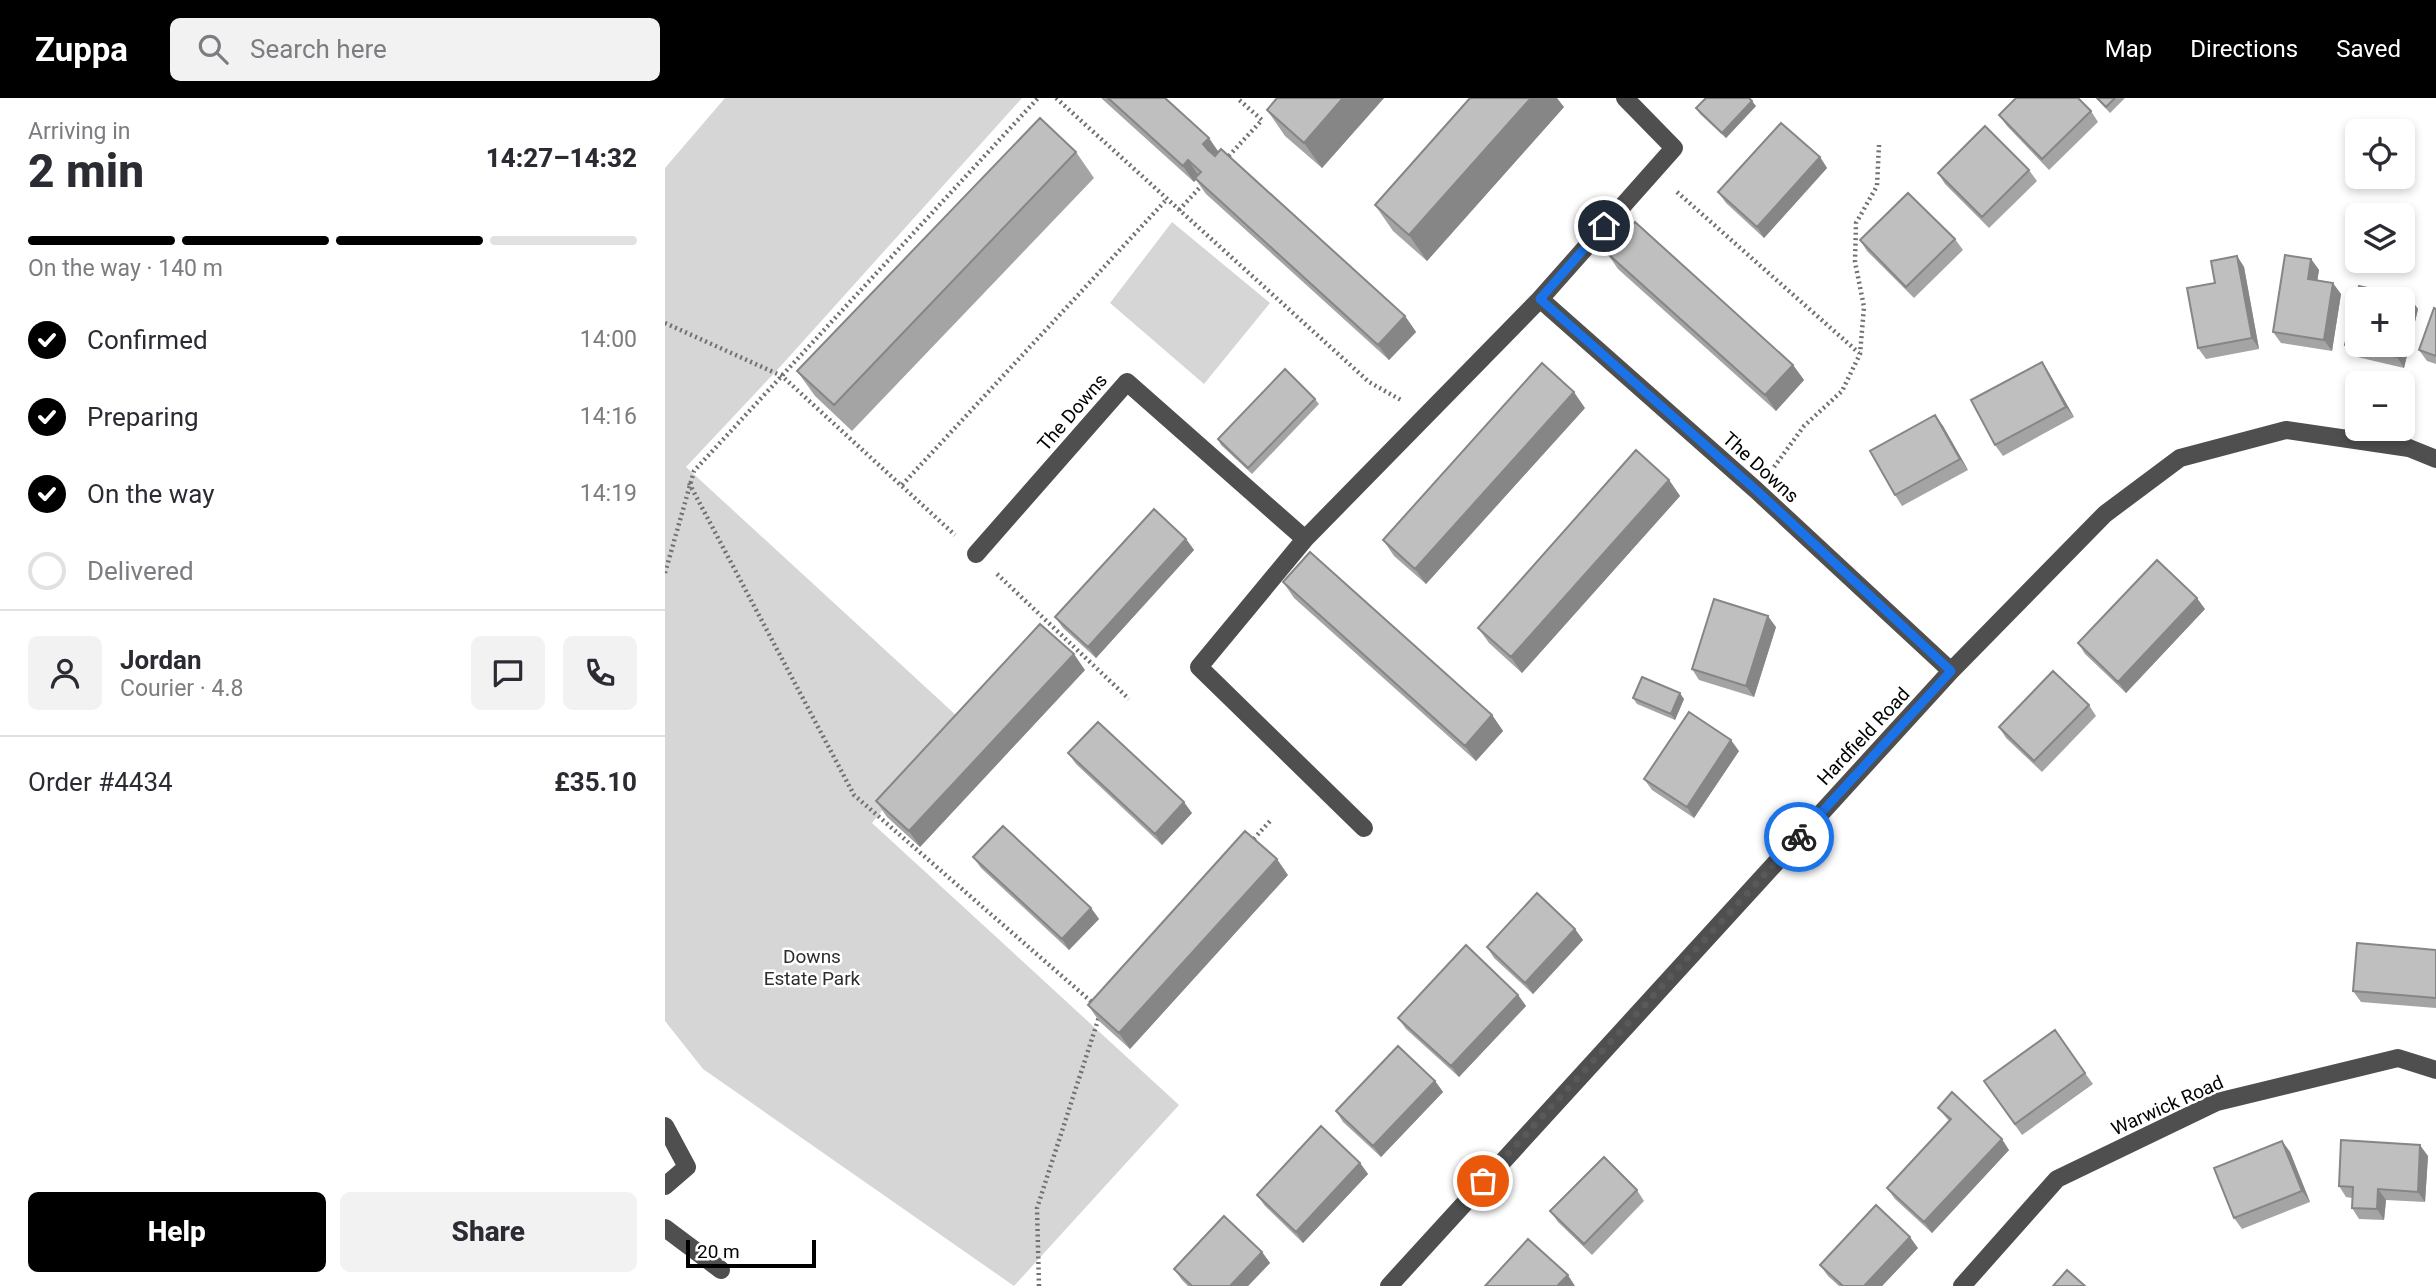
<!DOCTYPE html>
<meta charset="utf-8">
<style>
body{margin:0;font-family:Roboto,sans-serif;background:#f2f2f3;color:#2b2b33;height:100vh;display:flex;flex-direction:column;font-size:26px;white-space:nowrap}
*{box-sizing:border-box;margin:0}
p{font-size:23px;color:#7c7c81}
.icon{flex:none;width:38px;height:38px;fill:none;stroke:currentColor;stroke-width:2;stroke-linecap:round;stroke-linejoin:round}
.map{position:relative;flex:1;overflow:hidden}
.side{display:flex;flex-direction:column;background:#fff;width:665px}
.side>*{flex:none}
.fabs{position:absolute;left:1680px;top:21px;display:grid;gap:14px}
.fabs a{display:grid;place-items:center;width:70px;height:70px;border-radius:10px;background:#fff;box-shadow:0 4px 10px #0003;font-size:35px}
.scale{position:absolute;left:21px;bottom:18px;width:130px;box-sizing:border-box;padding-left:7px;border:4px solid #000;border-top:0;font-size:19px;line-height:24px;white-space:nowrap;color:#000;-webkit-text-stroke:5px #fff;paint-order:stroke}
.pin{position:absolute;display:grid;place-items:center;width:60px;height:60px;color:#fff;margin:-30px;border:4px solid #fff;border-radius:50%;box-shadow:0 2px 7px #0007}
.courier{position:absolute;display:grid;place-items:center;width:70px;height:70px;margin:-35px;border:5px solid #1a73e8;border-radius:50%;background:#fff;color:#222;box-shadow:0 2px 9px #0007}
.head em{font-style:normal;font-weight:800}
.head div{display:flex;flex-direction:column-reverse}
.head{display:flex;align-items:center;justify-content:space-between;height:119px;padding:0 28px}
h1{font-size:46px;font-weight:800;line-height:52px}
.bar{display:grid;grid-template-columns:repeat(4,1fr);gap:10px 7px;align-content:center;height:84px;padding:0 28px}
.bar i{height:9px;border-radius:5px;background:#e1e1e2}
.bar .current{background:#000}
.bar p{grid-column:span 4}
.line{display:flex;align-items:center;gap:18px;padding:0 28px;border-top:2px solid #e1e1e2}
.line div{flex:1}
.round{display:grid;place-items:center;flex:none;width:74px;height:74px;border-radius:10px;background:#f2f2f3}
ol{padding:0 28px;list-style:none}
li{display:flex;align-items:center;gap:21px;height:77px}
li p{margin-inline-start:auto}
li .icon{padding:7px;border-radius:50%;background:#000;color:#fff;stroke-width:4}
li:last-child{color:#7c7c81}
li i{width:38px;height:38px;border:4px solid #e1e1e2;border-radius:50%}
.button{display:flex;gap:14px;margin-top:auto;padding:14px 28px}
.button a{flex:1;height:80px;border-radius:10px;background:#000;color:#fff;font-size:28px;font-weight:800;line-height:80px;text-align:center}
.button a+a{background:#f2f2f3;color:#2b2b33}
header{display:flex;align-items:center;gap:42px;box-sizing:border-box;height:98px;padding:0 35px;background:#000;color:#fff}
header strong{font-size:33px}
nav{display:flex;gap:38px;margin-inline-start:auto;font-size:24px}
.search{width:490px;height:63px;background:#f2f2f3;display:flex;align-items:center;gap:18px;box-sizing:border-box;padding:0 24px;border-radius:10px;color:#7c7c81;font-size:26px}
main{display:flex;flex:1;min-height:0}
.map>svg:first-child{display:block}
.green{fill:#d6d6d6}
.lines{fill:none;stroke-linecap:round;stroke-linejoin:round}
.path{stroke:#717171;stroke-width:4.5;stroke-dasharray:2 3.5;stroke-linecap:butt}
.minor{stroke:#4f4f4f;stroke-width:18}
.wall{fill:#a4a4a4}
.shaded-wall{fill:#868686}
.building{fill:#bfbfbf;stroke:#868686;stroke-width:2}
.done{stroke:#595959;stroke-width:7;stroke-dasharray:0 12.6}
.route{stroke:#1a73e8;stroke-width:9}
.labels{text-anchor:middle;stroke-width:5;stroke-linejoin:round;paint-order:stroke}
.street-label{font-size:19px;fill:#000;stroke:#fff}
.park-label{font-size:19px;fill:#2d2d2d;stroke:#fff}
</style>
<header>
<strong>Zuppa</strong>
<div class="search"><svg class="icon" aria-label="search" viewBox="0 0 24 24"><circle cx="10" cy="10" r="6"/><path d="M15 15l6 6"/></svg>Search here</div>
<nav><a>Map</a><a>Directions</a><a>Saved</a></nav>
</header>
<main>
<section class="side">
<div class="head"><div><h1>2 min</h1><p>Arriving in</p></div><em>14:27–14:32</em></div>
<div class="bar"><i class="current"></i><i class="current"></i><i class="current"></i><i></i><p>On the way · 140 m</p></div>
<ol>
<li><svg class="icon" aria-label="check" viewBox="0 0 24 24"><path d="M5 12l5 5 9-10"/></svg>Confirmed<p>14:00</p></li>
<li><svg class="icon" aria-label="check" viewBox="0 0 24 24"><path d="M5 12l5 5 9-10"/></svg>Preparing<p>14:16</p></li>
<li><svg class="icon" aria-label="check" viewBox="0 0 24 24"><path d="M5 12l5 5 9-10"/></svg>On the way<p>14:19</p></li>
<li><i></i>Delivered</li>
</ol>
<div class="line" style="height:126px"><a class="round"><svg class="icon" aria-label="person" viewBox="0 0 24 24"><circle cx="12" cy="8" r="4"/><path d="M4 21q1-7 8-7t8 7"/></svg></a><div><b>Jordan</b><p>Courier · 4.8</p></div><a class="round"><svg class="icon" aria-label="chat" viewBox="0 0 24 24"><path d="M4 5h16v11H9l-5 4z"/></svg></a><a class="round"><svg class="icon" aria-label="phone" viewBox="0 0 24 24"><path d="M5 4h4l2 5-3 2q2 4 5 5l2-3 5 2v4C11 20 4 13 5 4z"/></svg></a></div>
<div class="line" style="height:91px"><div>Order #4434</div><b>£35.10</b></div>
<div class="button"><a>Help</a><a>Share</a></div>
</section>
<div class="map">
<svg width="1771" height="1188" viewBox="0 0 1771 1188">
<rect width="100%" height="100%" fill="#fff"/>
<!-- green -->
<path class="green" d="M 60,0 L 357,0 L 114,270 L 21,369 L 293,619 L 207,725 L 514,1007 L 349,1188 L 38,971 L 0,923 L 0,70 Z
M 507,124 L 605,205 L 539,286 L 445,205 Z"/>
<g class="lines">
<!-- path -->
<path class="path" d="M 391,0 L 704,284 L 736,302
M 560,62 L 597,22 L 572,0
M 1012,94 L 1194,255
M 514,112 L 539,85
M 0,225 L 117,278 L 290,437
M 1109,369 L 1139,328 L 1177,293 L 1195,256 L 1199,209 L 1190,164 L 1191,125 L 1212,88 L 1214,47
M 24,385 L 189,697 L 429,906
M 237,387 L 502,101
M 0,475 L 29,373 L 373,0
M 332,476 L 464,601
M 585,745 L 605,723
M 374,1188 L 372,1110 L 434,919"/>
<!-- minor -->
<path class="minor" d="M 875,201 L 1091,392 L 1286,573
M 311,456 L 462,284 L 640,441
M 699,730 L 534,569 L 640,441 L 875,201 L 1009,50 L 960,0
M 0,1028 L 22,1069 L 0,1088
M 0,1130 L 56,1172
M 724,1188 L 1286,573 L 1440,416 L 1515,360 L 1621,332 L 1744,350 L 1771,361
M 1297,1188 L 1392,1081 L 1552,1004 L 1733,960 L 1771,972"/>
</g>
<!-- wall -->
<path class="wall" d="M 436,0 L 500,0 L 554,54 L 740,218 L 751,234 L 724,262 L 541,96 L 531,82 L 529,84 Z
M 612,0 L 719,0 L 657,70 L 620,38 L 602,12 Z
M 1431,0 L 1460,0 L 1445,15 Z
M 1091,8 L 1061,40 L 1035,16 L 1031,10 Z
M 899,9 L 762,163 L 728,133 L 710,107 Z
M 1426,13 L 1433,24 L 1384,72 L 1342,28 L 1334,17 Z
M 411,54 L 429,80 L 187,333 L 150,298 L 132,273 Z
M 1155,59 L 1162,70 L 1099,140 L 1061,105 L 1053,94 Z
M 1364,72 L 1372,83 L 1324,130 L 1280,86 L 1273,75 Z
M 1290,141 L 1298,152 L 1249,200 L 1202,153 L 1195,142 Z
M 942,155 L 1128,267 L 1139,282 L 1111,313 L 953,171 Z
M 1572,158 L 1579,169 L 1594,251 L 1541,261 L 1533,250 L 1550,185 Z
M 1646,161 L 1654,172 L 1652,182 L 1676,196 L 1667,253 L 1616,245 L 1608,234 Z
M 1745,200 L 1753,211 L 1739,270 L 1688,258 L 1680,247 Z
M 1771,211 L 1771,266 L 1762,263 L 1754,252 Z
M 1377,264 L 1384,275 L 1409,319 L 1338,358 L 1330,347 Z
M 650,301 L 654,306 L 587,376 L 556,347 L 553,341 Z
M 920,310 L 761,486 L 729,458 L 718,442 Z
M 1270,317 L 1278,328 L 1303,372 L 1237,408 L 1230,397 Z
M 1004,382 L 1015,398 L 857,575 L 824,545 L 813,530 Z
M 521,441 L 529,452 L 431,560 L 398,530 L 390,519 Z
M 618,484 L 827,617 L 838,633 L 811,663 L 629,500 Z
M 1540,511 L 1461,595 L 1420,556 L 1413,545 Z
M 1111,529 L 1089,599 L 1034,582 L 1027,571 Z
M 420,572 L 255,749 L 222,719 L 211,703 Z
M 968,600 L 1019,601 L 1010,622 L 972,606 Z
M 1424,607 L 1431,618 L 1377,674 L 1341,640 L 1334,629 Z
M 1074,653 L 1029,720 L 987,692 L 979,681 Z
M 403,655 L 527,715 L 497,747 L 411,666 Z
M 308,759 L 426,810 L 434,821 L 404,852 L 316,770 Z
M 623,777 L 465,951 L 434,923 L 423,907 Z
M 910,831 L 918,842 L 868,896 L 829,860 L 822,849 Z
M 1771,852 L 1771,910 L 1696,904 L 1688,893 Z
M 853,897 L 861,908 L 794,979 L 741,931 L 733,920 Z
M 1420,975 L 1428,986 L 1357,1037 L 1319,983 Z
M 770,983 L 778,994 L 716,1059 L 678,1024 L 671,1013 Z
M 1273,1010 L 1344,1052 L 1267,1135 L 1230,1101 L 1222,1090 L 1284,1023 Z
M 1617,1043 L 1625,1054 L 1645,1104 L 1577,1131 L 1569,1120 Z
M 1763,1058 L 1760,1104 L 1721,1102 L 1719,1122 L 1694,1121 L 1687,1110 L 1687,1100 L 1681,1099 L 1674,1088 Z
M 695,1065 L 703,1076 L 638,1145 L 600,1108 L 592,1097 Z
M 972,1092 L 979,1103 L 927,1157 L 893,1124 L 885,1113 Z
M 1253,1150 L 1217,1188 L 1174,1188 L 1163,1178 L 1155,1167 Z
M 597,1154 L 605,1165 L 583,1188 L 523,1188 L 517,1182 L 509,1171 Z"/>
<!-- shaded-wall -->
<path class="shaded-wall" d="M 678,0 L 719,0 L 657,70 L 639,45 Z
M 866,0 L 892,0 L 899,9 L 762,163 L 744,137 Z
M 1087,3 L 1091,8 L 1061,40 L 1057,35 Z
M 544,40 L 555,56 L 549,62 L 538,46 Z
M 1155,59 L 1162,70 L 1099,140 L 1092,129 Z
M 523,62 L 534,78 L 529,84 L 518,68 Z
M 1572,158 L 1579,169 L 1594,251 L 1587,240 Z
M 1646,161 L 1654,172 L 1651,192 L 1643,181 Z
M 1668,185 L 1676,196 L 1667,253 L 1659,242 Z
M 1745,200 L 1753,211 L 1739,270 L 1732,259 L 1734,247 L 1738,247 L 1738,232 Z
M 740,218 L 751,234 L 724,262 L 713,247 Z
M 1377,264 L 1384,275 L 1409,319 L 1401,309 Z
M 1128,267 L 1139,282 L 1111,313 L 1100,297 Z
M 909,294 L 920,310 L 761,486 L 750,471 Z
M 1270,317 L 1278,328 L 1303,372 L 1295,361 Z
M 1004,382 L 1015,398 L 857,575 L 846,559 Z
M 521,441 L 529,452 L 431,560 L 423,549 Z
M 1532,500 L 1540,511 L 1461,595 L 1453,584 Z
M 1103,518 L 1111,529 L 1089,599 L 1081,588 Z
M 409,556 L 420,572 L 255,749 L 244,733 Z
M 1015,595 L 1019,601 L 1010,622 L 1006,616 Z
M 827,617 L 838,633 L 811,663 L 800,648 Z
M 1066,642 L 1074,653 L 1029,720 L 1022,709 Z
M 519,704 L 527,715 L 497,747 L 490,736 Z
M 612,761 L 623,777 L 465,951 L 454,935 Z
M 426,810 L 434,821 L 404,852 L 397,841 Z
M 910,831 L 918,842 L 868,896 L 860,885 Z
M 853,897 L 861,908 L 794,979 L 786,968 Z
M 770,983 L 778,994 L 716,1059 L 708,1048 Z
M 1337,1041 L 1344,1052 L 1267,1135 L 1259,1124 Z
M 1617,1043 L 1625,1054 L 1645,1104 L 1637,1093 Z
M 1755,1047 L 1763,1058 L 1760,1104 L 1753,1094 Z
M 695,1065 L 703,1076 L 638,1145 L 631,1134 Z
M 1713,1091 L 1721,1102 L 1719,1122 L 1712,1111 Z
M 1245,1139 L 1253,1150 L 1217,1188 L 1199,1188 Z
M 597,1154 L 605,1165 L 583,1188 L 565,1188 Z
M 903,1177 L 910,1188 L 892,1188 Z"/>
<!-- building -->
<path class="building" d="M 443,0 L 500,0 L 544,40 L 538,46 L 543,52 L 550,58 L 556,51 L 740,218 L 713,247 L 530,80 L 536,74 L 523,62 L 518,68 Z
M 612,0 L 678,0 L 639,45 L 602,12 Z
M 805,0 L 866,0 L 744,137 L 710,107 Z
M 1041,0 L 1084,0 L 1087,3 L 1057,35 L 1031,10 Z
M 1351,0 L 1413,0 L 1426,13 L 1377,61 L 1334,17 Z
M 1432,0 L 1450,0 L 1441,9 Z
M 375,20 L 411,54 L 169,307 L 132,273 Z
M 1116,25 L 1155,59 L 1092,129 L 1053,94 Z
M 1320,28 L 1364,72 L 1317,119 L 1273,75 Z
M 1243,95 L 1290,141 L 1241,189 L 1195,142 Z
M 970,124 L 1128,267 L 1100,297 L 942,155 Z
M 1620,157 L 1646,161 L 1643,181 L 1668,185 L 1659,242 L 1608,234 Z
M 1572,158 L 1587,240 L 1533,250 L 1522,190 L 1550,185 L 1546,163 Z
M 1694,188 L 1745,200 L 1738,232 L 1738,201 L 1692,201 L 1692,247 L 1734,247 L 1732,259 L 1680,247 Z
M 1769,210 L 1771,211 L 1771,258 L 1754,252 Z
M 1377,264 L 1401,309 L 1330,347 L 1306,302 Z
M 877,265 L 909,294 L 750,471 L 718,442 Z
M 620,271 L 650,301 L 583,370 L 553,341 Z
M 1270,317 L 1295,361 L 1230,397 L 1205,353 Z
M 971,352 L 1004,382 L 846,559 L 813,530 Z
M 489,411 L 521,441 L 423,549 L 390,519 Z
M 645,454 L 827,617 L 800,648 L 618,484 Z
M 1492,462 L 1532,500 L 1453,584 L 1413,545 Z
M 1049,501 L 1103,518 L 1081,588 L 1027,571 Z
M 375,526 L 409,556 L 244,733 L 211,703 Z
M 1388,573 L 1424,607 L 1369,663 L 1334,629 Z
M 977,579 L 1015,595 L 1006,616 L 968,600 Z
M 1024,614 L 1066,642 L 1022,709 L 979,681 Z
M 433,624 L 519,704 L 490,736 L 403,655 Z
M 338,728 L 426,810 L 397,841 L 308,759 Z
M 580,733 L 612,761 L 454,935 L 423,907 Z
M 872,795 L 910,831 L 860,885 L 822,849 Z
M 1692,845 L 1771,852 L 1771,900 L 1688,893 Z
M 801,847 L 853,897 L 786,968 L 733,920 Z
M 1390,932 L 1420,975 L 1350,1026 L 1319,983 Z
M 733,948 L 770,983 L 708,1048 L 671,1013 Z
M 1287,994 L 1337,1041 L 1259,1124 L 1222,1090 L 1286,1021 L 1273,1010 Z
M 656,1028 L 695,1065 L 631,1134 L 592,1097 Z
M 1676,1042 L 1755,1047 L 1753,1094 L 1713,1091 L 1712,1111 L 1687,1110 L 1688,1089 L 1674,1088 Z
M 1617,1043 L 1637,1093 L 1569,1120 L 1549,1070 Z
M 939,1059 L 972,1092 L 919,1146 L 885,1113 Z
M 1211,1107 L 1245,1139 L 1199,1188 L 1178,1188 L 1155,1167 Z
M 559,1118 L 597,1154 L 565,1188 L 527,1188 L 509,1171 Z
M 863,1141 L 903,1177 L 892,1188 L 820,1188 Z
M 1402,1172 L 1420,1188 L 1388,1188 Z"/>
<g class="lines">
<!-- done -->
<path class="done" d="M 818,1083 L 1134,739"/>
<!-- route -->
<path class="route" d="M 939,128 L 875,201 L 1091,392 L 1286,573 L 1134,739"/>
</g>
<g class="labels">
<!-- street labels -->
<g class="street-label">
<text transform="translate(407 314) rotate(-49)" y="7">The Downs</text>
<text transform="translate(1096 369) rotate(42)" y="7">The Downs</text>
<text transform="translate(1198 638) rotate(-47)" y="7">Hardfield Road</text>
<text transform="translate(1502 1007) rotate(-24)" y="7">Warwick Road</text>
</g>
<!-- park labels -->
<g class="park-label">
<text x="147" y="865">Downs<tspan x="147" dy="22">Estate Park</tspan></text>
</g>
</g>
</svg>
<div class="fabs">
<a><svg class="icon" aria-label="locate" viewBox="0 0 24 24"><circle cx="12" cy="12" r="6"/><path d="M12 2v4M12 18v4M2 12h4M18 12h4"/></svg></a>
<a><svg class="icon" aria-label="layers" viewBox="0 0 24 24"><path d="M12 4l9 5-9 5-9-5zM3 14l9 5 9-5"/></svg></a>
<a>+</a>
<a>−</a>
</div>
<div class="scale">20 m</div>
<div class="pin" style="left:818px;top:1083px;background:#ea580c"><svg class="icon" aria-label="bag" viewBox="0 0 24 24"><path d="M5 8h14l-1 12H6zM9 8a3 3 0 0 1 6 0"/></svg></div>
<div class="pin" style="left:939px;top:128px;background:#1f2937"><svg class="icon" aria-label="home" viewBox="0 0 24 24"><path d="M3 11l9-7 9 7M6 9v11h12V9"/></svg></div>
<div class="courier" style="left:1134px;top:739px"><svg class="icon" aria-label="bike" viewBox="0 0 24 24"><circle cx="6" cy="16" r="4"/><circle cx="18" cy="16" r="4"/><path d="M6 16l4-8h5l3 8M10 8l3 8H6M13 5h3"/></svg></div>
</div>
</main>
